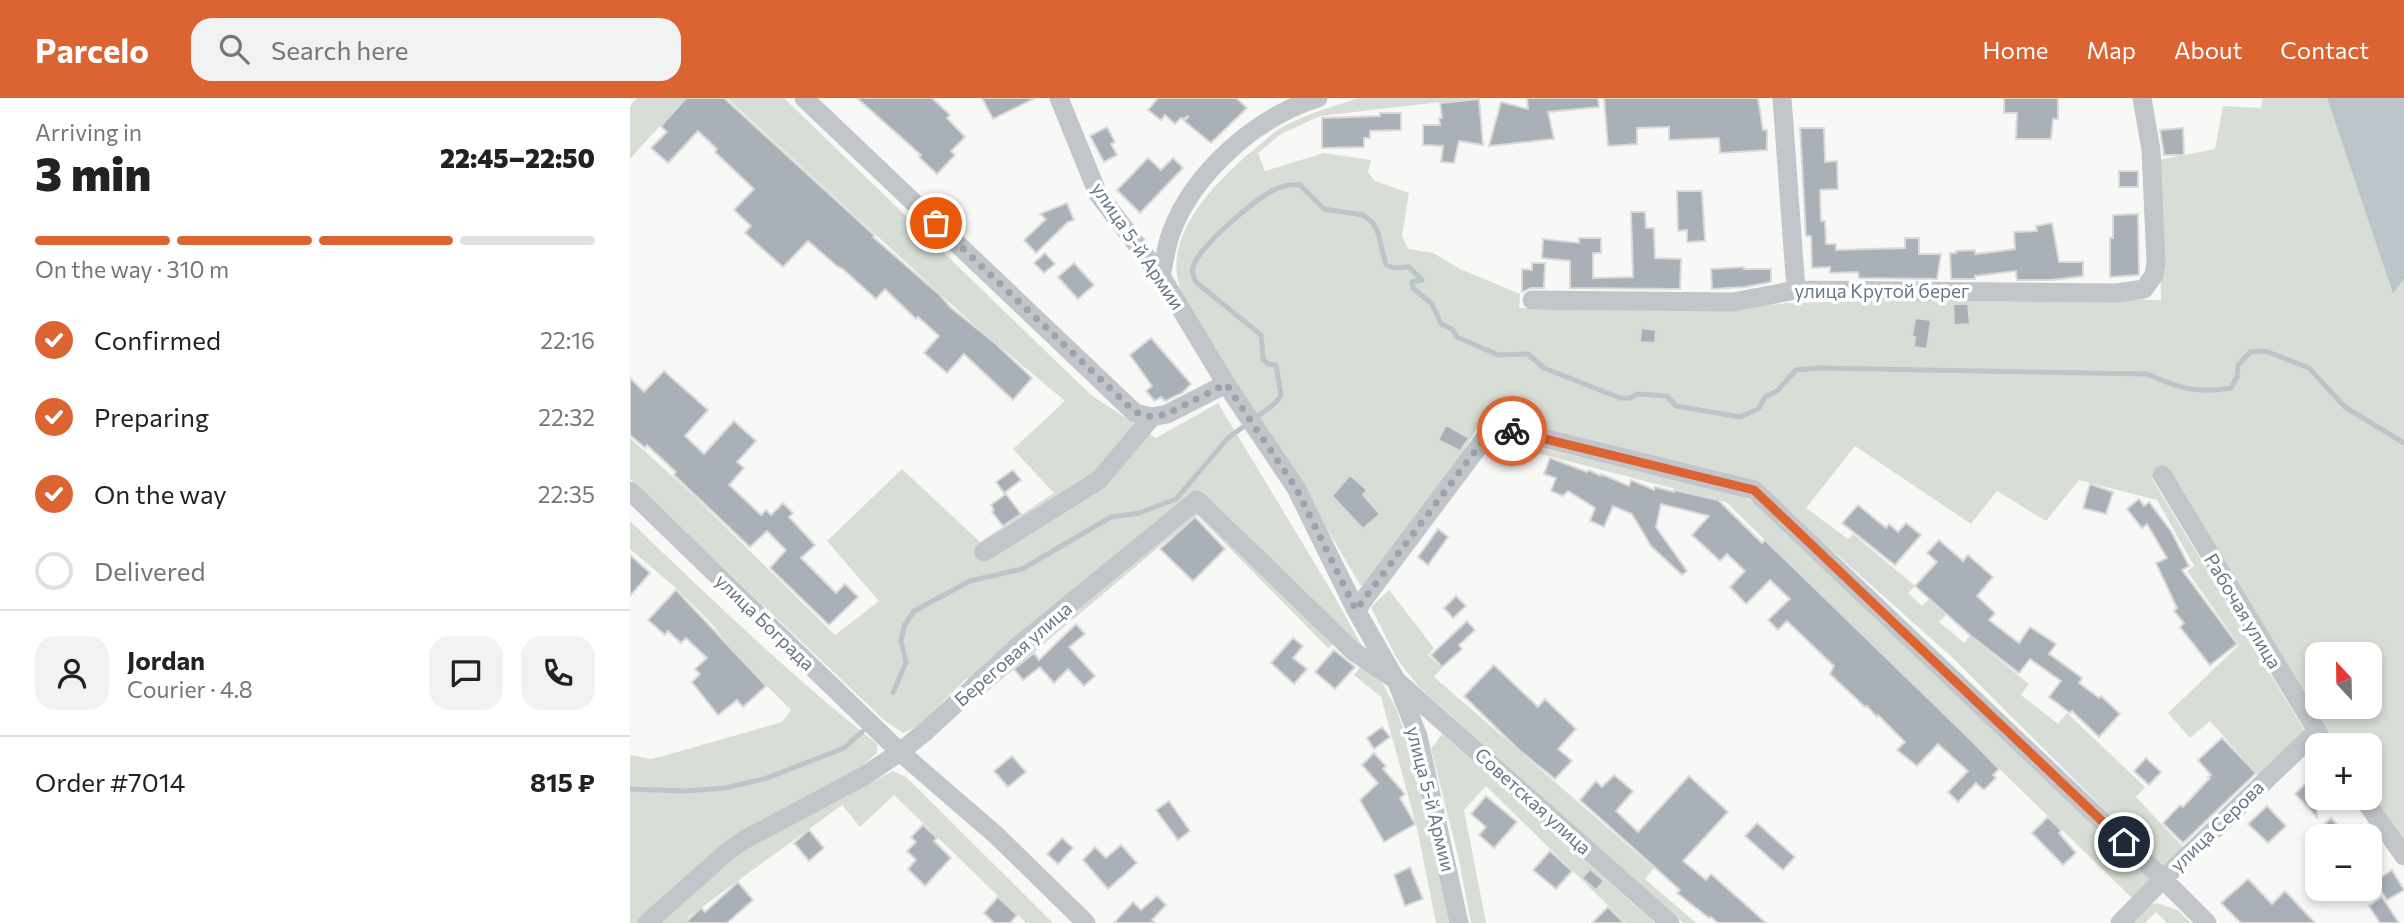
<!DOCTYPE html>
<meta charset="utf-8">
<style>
body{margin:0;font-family:Commissioner,sans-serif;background:#f2f2f2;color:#222;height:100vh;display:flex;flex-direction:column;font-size:26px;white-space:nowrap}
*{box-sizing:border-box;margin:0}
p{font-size:23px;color:#767676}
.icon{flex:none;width:38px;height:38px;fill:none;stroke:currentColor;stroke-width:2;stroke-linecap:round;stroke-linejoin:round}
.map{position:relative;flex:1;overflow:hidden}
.details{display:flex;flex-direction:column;background:#fff;width:630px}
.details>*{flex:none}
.needle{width:46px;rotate:338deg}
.buttons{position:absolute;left:1675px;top:544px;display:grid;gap:14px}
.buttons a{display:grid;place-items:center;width:77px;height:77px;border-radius:14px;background:#fff;box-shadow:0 4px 10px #0003;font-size:35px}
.pin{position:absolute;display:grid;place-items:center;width:60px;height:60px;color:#fff;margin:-30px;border:4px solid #fff;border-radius:50%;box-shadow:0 2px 7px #0007}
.courier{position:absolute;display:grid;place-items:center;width:70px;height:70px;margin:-35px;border:5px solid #dc6433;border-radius:50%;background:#fff;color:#222;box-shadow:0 2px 9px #0007}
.summary em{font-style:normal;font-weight:800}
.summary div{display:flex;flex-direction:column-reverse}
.summary{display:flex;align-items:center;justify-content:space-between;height:119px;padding:0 35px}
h1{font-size:46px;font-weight:800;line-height:52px}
.bar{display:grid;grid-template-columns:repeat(4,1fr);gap:10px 7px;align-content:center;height:84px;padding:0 35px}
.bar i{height:9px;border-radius:5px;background:#e0e0e0}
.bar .on{background:#dc6433}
.bar p{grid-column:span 4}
.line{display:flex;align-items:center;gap:18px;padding:0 35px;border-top:2px solid #e0e0e0}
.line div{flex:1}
.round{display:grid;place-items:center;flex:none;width:74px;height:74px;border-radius:21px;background:#f2f2f2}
ol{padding:0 35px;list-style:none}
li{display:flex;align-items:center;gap:21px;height:77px}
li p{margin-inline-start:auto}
li .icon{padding:7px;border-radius:50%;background:#dc6433;color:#fff;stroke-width:4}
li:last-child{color:#767676}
li i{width:38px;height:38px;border:4px solid #e0e0e0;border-radius:50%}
header{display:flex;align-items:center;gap:42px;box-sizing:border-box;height:98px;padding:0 35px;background:#dc6433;color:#fff}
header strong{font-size:33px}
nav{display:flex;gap:38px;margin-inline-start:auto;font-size:24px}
.search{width:490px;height:63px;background:#f2f2f2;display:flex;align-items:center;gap:18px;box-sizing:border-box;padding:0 24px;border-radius:21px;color:#767676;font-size:26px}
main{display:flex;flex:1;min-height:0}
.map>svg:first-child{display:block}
.green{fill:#d8ddd5;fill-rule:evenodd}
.water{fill:#bcc5ca}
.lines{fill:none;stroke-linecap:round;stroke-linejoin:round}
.stream{stroke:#bcc5ca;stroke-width:5}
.building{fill:#a9b0b7;stroke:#dadad8;stroke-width:2}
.minor{stroke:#c2c5c9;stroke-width:19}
.done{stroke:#9ba4ad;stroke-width:7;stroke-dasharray:0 12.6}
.route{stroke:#dc6433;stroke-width:9}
.labels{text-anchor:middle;stroke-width:7;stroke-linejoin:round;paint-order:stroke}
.street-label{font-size:19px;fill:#697786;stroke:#fff}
</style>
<header>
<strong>Parcelo</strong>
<div class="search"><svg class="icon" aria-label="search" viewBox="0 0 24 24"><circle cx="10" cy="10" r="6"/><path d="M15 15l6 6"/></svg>Search here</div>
<nav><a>Home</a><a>Map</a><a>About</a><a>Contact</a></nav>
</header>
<main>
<section class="details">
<div class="summary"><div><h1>3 min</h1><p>Arriving in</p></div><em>22:45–22:50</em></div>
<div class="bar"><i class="on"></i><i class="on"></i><i class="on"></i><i></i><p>On the way · 310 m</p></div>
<ol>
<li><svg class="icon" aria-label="check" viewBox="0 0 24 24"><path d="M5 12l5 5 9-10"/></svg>Confirmed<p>22:16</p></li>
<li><svg class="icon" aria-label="check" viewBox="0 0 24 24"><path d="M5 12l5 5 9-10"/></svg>Preparing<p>22:32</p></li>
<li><svg class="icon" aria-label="check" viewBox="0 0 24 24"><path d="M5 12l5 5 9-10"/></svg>On the way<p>22:35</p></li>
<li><i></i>Delivered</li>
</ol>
<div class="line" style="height:126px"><a class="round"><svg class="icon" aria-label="person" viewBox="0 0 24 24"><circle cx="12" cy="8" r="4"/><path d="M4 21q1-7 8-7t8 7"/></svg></a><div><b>Jordan</b><p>Courier · 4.8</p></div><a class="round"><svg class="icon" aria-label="chat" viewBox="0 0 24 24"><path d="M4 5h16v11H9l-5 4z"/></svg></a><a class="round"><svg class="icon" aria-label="phone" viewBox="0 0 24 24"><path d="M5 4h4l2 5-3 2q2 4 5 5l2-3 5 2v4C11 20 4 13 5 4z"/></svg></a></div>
<div class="line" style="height:91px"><div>Order #7014</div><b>815 ₽</b></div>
</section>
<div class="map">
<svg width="1774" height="825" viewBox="0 0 1774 825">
<rect width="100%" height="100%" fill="#f8f8f6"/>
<!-- green -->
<path class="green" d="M 7,0 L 55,0 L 0,61 L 0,8 Z
M 97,0 L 154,0 L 461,297 L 526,340 L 588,305 L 702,494 L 765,608 L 780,649 L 799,724 L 819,825 L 806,825 L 787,730 L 751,599 L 724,577 L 730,569 L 703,546 L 698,550 L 567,417 L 353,597 L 337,580 L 288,628 L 273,635 L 254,622 L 0,381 L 0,340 L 63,397 L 205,537 L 249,503 L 197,443 L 272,371 L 350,444 L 424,395 L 383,351 L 435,303 L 342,225 Z
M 730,0 L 846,0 L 690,18 L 651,36 L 628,55 L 635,73 L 694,55 L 741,62 L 738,74 L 745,83 L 779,95 L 772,138 L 778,151 L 803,155 L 830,171 L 890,196 L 889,210 L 1082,213 L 1157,205 L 1363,200 L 1531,202 L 1529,62 L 1585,51 L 1593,8 L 1631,10 L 1633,0 L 1697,0 L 1763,196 L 1774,181 L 1774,745 L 1740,696 L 1740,648 L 1704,647 L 1539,371 L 1522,381 L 1676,635 L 1629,678 L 1580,623 L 1560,640 L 1538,615 L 1609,547 L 1557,473 L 1564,468 L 1527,402 L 1449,382 L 1416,423 L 1367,393 L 1341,426 L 1225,348 L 1176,410 L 1218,441 L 1223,436 L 1285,488 L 1278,495 L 1292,508 L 1299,501 L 1316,517 L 1309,524 L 1334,545 L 1340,538 L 1399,586 L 1391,597 L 1428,626 L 1437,615 L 1515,689 L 1506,699 L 1555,751 L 1534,771 L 1323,560 L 1133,391 L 1106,380 L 856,315 L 813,388 L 754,470 L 731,488 L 679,401 L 556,208 C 553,198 548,187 547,177 C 540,127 593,77 628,48 C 635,43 641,36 649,31 C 673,17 703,8 730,0 ZM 1687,556 L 1740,556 L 1740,609 L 1687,609 Z
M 874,342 L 1085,390 C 1121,394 1152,427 1181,449 L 1520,780 L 1506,804 L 1096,404 L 868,345 Z
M 0,423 C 80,500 160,577 247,646 L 247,655 L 231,669 L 9,825 L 0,825 L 0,657 L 21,661 L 37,657 L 152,624 L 161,612 L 106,557 L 82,526 L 46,490 L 0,451 Z
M 759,492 L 804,550 L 798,557 L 812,570 L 804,579 L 1024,770 L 1015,781 L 1066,825 L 1053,825 L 789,589 L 767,561 L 741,509 Z
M 812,636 L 1025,825 L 996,825 L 856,688 L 834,712 L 856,825 L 841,825 L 829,762 L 801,651 Z
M 263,673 L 276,679 L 423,825 L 396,825 L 264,697 L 230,729 L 212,707 L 57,820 L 60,825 L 29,825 L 87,772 L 124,745 Z
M 1527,805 L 1549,813 L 1561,825 L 1537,825 L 1526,814 L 1515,825 L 1498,825 L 1520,806 Z"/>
<!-- water -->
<path class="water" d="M 1697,0 L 1774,0 L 1774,181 L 1763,196 Z"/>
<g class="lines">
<!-- stream -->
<path class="stream" d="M 263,595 L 276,564 L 271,543 L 274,528 L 284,513 L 340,483 L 392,471 L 481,419 L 509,415 L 546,401 L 598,340 L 643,307 L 651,298 L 646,267 L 638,266 L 633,261 L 631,237 L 566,184 C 564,179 561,174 563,169 C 569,148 628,98 648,90 C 656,87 662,86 670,87 L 694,111 L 733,117 L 743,125 L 748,135 L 756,167 L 764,170 L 779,169 L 792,182 L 782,184 L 783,190 L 802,206 L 811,226 L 822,231 L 827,239 L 868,257 L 898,256 L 914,270 L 990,300 L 1000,300 L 1007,296 L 1037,298 L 1046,308 L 1110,319 L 1128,311 L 1135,299 L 1147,293 L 1166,272 L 1188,270 L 1517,276 C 1549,290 1566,296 1601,290 L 1607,279 L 1608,267 L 1620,254 L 1630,253 L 1638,254 L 1679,270 L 1715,309 L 1774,345
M 0,691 L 54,693 L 95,690 L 137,680 L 214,650 L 233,633"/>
</g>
<!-- building -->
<path class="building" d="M 56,0 L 94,0 L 244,137 L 243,139 L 311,198 L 320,209 L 365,245 L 402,280 L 383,302 L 334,256 L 317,275 L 294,255 L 309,238 L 288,219 L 286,221 L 255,191 L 246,201 L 213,171 L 208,169 L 178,143 L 153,169 L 135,153 L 115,135 L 121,128 L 104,112 L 124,91 L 85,54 L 87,51 L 68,33 L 38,65 L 21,50 L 37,34 L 31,28 Z
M 227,0 L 302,0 L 320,17 L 317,20 L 335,39 L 321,53 L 325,57 L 307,76 L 289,59 L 291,57 Z
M 352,0 L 405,0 L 363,21 Z
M 528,0 L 606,0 L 617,10 L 581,45 L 554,23 L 559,18 L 553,21 L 551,20 L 545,26 L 535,17 L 531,22 L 518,12 Z
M 897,0 L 968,0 L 969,9 L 918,14 L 924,41 L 859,48 L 871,4 L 898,11 Z
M 974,0 L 1128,0 L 1133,32 L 1137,32 L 1137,52 L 1090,55 L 1089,40 L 1039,42 L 1039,29 L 1007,30 L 1007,46 L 978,48 Z
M 1374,0 L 1428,0 L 1428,21 L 1423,21 L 1421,41 L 1386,41 L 1387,15 L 1374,15 Z
M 849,1 L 853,47 L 829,43 L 824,65 L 811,64 L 813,48 L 793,47 L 793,27 L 810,27 L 809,20 L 812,20 L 810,5 Z
M 750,15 L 771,15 L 771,32 L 740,33 L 740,40 L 734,40 L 734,49 L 692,50 L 692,20 L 750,18 Z
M 477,29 L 485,44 L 481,46 L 487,57 L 474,64 L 460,38 Z
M 1170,30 L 1194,30 L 1195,64 L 1207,63 L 1208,91 L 1190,92 L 1191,123 L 1195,123 L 1196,146 L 1206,146 L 1206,152 L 1275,150 L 1275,140 L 1289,140 L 1289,156 L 1311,156 L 1307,181 L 1229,180 L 1228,174 L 1200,175 L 1200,169 L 1182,170 L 1181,138 L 1176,138 Z
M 1553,30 L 1554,57 L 1534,57 L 1530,32 Z
M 518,60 L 531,72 L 543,60 L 553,70 L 510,115 L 487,92 Z
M 1489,73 L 1508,73 L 1508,89 L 1489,89 Z
M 1047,93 L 1072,93 L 1075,143 L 1057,144 L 1057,132 L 1048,133 Z
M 437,105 L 444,122 L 438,124 L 406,155 L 394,142 L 416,121 L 410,116 Z
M 1001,114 L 1015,114 L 1016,130 L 1024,130 L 1025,160 L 1051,161 L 1050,191 L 940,190 L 940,163 L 912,160 L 913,141 L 949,145 L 949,140 L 971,140 L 971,155 L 963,155 L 963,180 L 1003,179 Z
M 1508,116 L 1509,177 L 1480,179 L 1480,140 L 1483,140 L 1483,117 Z
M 1422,125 L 1429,164 L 1453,164 L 1453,178 L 1422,182 L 1387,182 L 1386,173 L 1345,178 L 1345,181 L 1321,181 L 1320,155 L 1326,155 L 1326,153 L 1345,152 L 1345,156 L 1385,151 L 1384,134 L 1407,133 L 1406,128 Z
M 415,155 L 425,166 L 414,175 L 404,165 Z
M 444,165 L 464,187 L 448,201 L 428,179 Z
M 902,165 L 915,165 L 914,190 L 901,190 L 892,194 L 892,171 L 902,172 Z
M 1114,169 L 1114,171 L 1141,171 L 1141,184 L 1115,189 L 1082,191 L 1081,171 Z
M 1323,206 L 1338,206 L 1340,226 L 1324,227 Z
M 1285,220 L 1301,222 L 1297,251 L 1284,249 L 1285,239 L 1282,239 Z
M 1011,230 L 1026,232 L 1025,245 L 1010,244 Z
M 521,240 L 561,286 L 552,295 L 535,303 L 531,299 L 525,303 L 516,293 L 522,288 L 500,257 Z
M 34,273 L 78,312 L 55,338 L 74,356 L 104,323 L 126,343 L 107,364 L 114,370 L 99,387 L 131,417 L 136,412 L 141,417 L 153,405 L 163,415 L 159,419 L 185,447 L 171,460 L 206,495 L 215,486 L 228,499 L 199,527 L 140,470 L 156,452 L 137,433 L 120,449 L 44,377 L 46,374 L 17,347 L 15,350 L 0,337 L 0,280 L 14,294 Z
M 816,327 L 839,340 L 830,353 L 808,342 Z
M 920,360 L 957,374 L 959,372 L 970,378 L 971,376 L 999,388 L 1001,382 L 1024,392 L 1025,389 L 1044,394 L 1044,392 L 1088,402 L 1132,445 L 1135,442 L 1342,643 L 1369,671 L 1363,677 L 1366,680 L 1354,692 L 1346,685 L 1328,704 L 1318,694 L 1338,673 L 1308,646 L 1287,668 L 1267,652 L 1275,644 L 1248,617 L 1247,619 L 1237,608 L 1235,609 L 1200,576 L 1204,568 L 1157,523 L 1148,532 L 1138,522 L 1160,501 L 1140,482 L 1116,506 L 1100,489 L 1115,473 L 1097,456 L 1090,463 L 1062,437 L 1079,418 L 1031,406 L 1026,429 L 1057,473 L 1052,477 L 1021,448 L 1002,416 L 983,408 L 974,429 L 960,423 L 965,410 L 938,393 L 933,398 L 921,393 L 926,380 L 914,376 Z
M 383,372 L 391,382 L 374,395 L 366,384 Z
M 720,377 L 737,392 L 733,397 L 750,416 L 733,431 L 702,398 Z
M 1460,386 L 1483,394 L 1476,416 L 1453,410 Z
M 376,396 L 391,416 L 373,428 L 362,414 L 364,412 L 361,407 Z
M 1509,401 L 1514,408 L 1519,404 L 1541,433 L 1559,468 L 1552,472 L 1607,546 L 1580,567 L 1550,529 L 1554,525 L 1544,513 L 1547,510 L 1526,465 L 1537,460 L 1517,426 L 1512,430 L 1497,411 Z
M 1228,407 L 1256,430 L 1259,426 L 1268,434 L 1276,425 L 1291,437 L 1265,467 L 1212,425 Z
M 565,419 L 595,451 L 563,483 L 530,451 Z
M 808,431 L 818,439 L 798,467 L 788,459 Z
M 1309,442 L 1333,463 L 1338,457 L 1363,479 L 1347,498 L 1365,515 L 1359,522 L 1389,545 L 1400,529 L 1426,546 L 1419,556 L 1452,580 L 1449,585 L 1469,600 L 1471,598 L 1490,616 L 1469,639 L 1442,613 L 1440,615 L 1419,599 L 1431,583 L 1400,561 L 1389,575 L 1341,538 L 1285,488 L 1307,464 L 1297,455 Z
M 0,457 L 20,475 L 0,498 Z
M 46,492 L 136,588 L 113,609 L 107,602 L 88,617 L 62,584 L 70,576 L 65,571 L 77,560 L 56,540 L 51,545 L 38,533 L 35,537 L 18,522 Z
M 826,498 L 836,508 L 823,520 L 814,510 Z
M 837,523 L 845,532 L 829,547 L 832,551 L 812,569 L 801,557 Z
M 446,526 L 455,536 L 439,549 L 465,578 L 454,588 L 438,571 L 424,585 L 410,569 L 393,582 L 384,571 L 404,555 L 409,562 Z
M 663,540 L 673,548 L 663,560 L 677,571 L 664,586 L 641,565 Z
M 704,552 L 725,569 L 705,591 L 685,574 Z
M 864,567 L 908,609 L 915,601 L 946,631 L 928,651 L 942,663 L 925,681 L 889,652 L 834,598 Z
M 752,629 L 760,639 L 744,651 L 737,640 Z
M 1592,640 L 1626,675 L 1553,745 L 1533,725 L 1550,707 L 1553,709 L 1580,680 L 1578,679 L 1581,677 L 1568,662 Z
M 744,655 L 756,668 L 753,671 L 775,696 L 770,700 L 785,726 L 754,744 L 730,702 L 748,685 L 732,667 Z
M 382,658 L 396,674 L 378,689 L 364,673 Z
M 1516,660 L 1531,674 L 1519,687 L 1504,673 Z
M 1687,674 L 1687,700 L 1700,700 L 1687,712 L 1687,719 L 1665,696 Z
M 984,677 L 1003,693 L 986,713 L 1008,734 L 1059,678 L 1098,714 L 1053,763 L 1076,782 L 1081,776 L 1136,825 L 1088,825 L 1081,819 L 1079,820 L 1047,795 L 1050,792 L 950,702 L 966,683 L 972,689 Z
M 856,698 L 887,724 L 864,750 L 849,737 L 856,729 L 841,716 Z
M 539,703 L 560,733 L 548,742 L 526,712 Z
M 1637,708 L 1656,728 L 1638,745 L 1618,726 Z
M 1418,719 L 1431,732 L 1429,735 L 1446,755 L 1433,767 L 1402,735 Z
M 1701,720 L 1718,738 L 1682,738 Z
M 1127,725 L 1165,759 L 1153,772 L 1115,738 Z
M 293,727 L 307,740 L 304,743 L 321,760 L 295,788 L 278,771 L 286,762 L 277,753 L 286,744 L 281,739 Z
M 179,732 L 194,750 L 179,763 L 164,745 Z
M 432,740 L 443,750 L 428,766 L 417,756 Z
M 491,747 L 507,765 L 478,791 L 453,762 L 465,749 L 476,760 Z
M 920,753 L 942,773 L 926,791 L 903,772 Z
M 780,769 L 793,801 L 775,808 L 764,777 Z
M 960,771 L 974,783 L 966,792 L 952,780 Z
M 1762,772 L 1774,792 L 1757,802 L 1745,783 Z
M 1618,781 L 1642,806 L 1655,793 L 1685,825 L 1611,825 L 1591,805 Z
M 108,784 L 123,802 L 97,825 L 55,825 L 71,810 L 75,814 Z
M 527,798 L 536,807 L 522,822 L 525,825 L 484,825 L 503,804 L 511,812 Z
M 368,799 L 387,817 L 380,825 L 364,825 L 354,815 Z
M 1752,799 L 1769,825 L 1750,825 L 1739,808 Z
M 978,809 L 994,825 L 962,825 Z"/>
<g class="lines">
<!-- minor -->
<path class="minor" d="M 174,0 L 505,315 L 522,319 L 537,316 L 596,286
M 429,0 L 468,96 L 531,178 L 596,286 L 666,390 L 726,512 L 766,582 L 788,638 L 829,825
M 1152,0 L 1166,192
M 531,178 C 534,164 536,149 541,135 C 563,75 626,19 688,0
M 902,202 L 1103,204 L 1166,192 L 1487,195 L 1514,191 L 1524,177 L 1526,165 L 1521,52 L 1512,0
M 1532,377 L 1696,648
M 0,393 L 270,654 L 367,738 L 456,825
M 354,454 L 469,382 L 522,319
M 726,512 L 864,328 L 1124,392 L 1533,781 L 1577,825
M 1733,700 L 1774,758
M 17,825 L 98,753 L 114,742 L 234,678 L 270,654 L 296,633 L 387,549 L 567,402 L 723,553 L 766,582 L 1040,825
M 1490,825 L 1533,781 L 1686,634"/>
</g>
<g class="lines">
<!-- done -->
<path class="done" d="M 306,125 L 505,314 L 522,319 L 537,316 L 596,286 L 666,390 L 726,512 L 864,328 L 882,333"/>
<!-- route -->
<path class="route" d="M 882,333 L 1124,392 L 1494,744"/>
</g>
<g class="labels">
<!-- street labels -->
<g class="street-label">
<text transform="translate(508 148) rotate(56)" y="7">улица 5-й Армии</text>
<text x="1252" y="200">улица Крутой берег</text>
<text transform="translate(1613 513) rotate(59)" y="7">Рабочая улица</text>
<text transform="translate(135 524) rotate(44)" y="7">улица Бограда</text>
<text transform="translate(383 556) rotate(-41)" y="7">Береговая улица</text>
<text transform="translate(801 701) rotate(76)" y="7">улица 5-й Армии</text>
<text transform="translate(903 703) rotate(42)" y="7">Советская улица</text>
<text transform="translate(1587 728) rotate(-44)" y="7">улица Серова</text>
</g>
</g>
</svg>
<div class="buttons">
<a><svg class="needle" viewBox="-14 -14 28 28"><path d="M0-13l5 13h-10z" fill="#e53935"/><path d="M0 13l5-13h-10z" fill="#767676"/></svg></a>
<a>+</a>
<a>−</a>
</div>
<div class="pin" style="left:306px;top:125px;background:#ea580c"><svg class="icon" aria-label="bag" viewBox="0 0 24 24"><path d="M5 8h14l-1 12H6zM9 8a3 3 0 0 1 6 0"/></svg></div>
<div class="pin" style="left:1494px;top:744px;background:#1f2937"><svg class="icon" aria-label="home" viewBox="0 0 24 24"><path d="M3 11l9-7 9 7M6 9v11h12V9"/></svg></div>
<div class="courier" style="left:882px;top:333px"><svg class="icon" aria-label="bike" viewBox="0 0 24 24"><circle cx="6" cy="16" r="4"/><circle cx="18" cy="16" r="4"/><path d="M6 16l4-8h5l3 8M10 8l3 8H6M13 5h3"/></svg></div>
</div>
</main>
